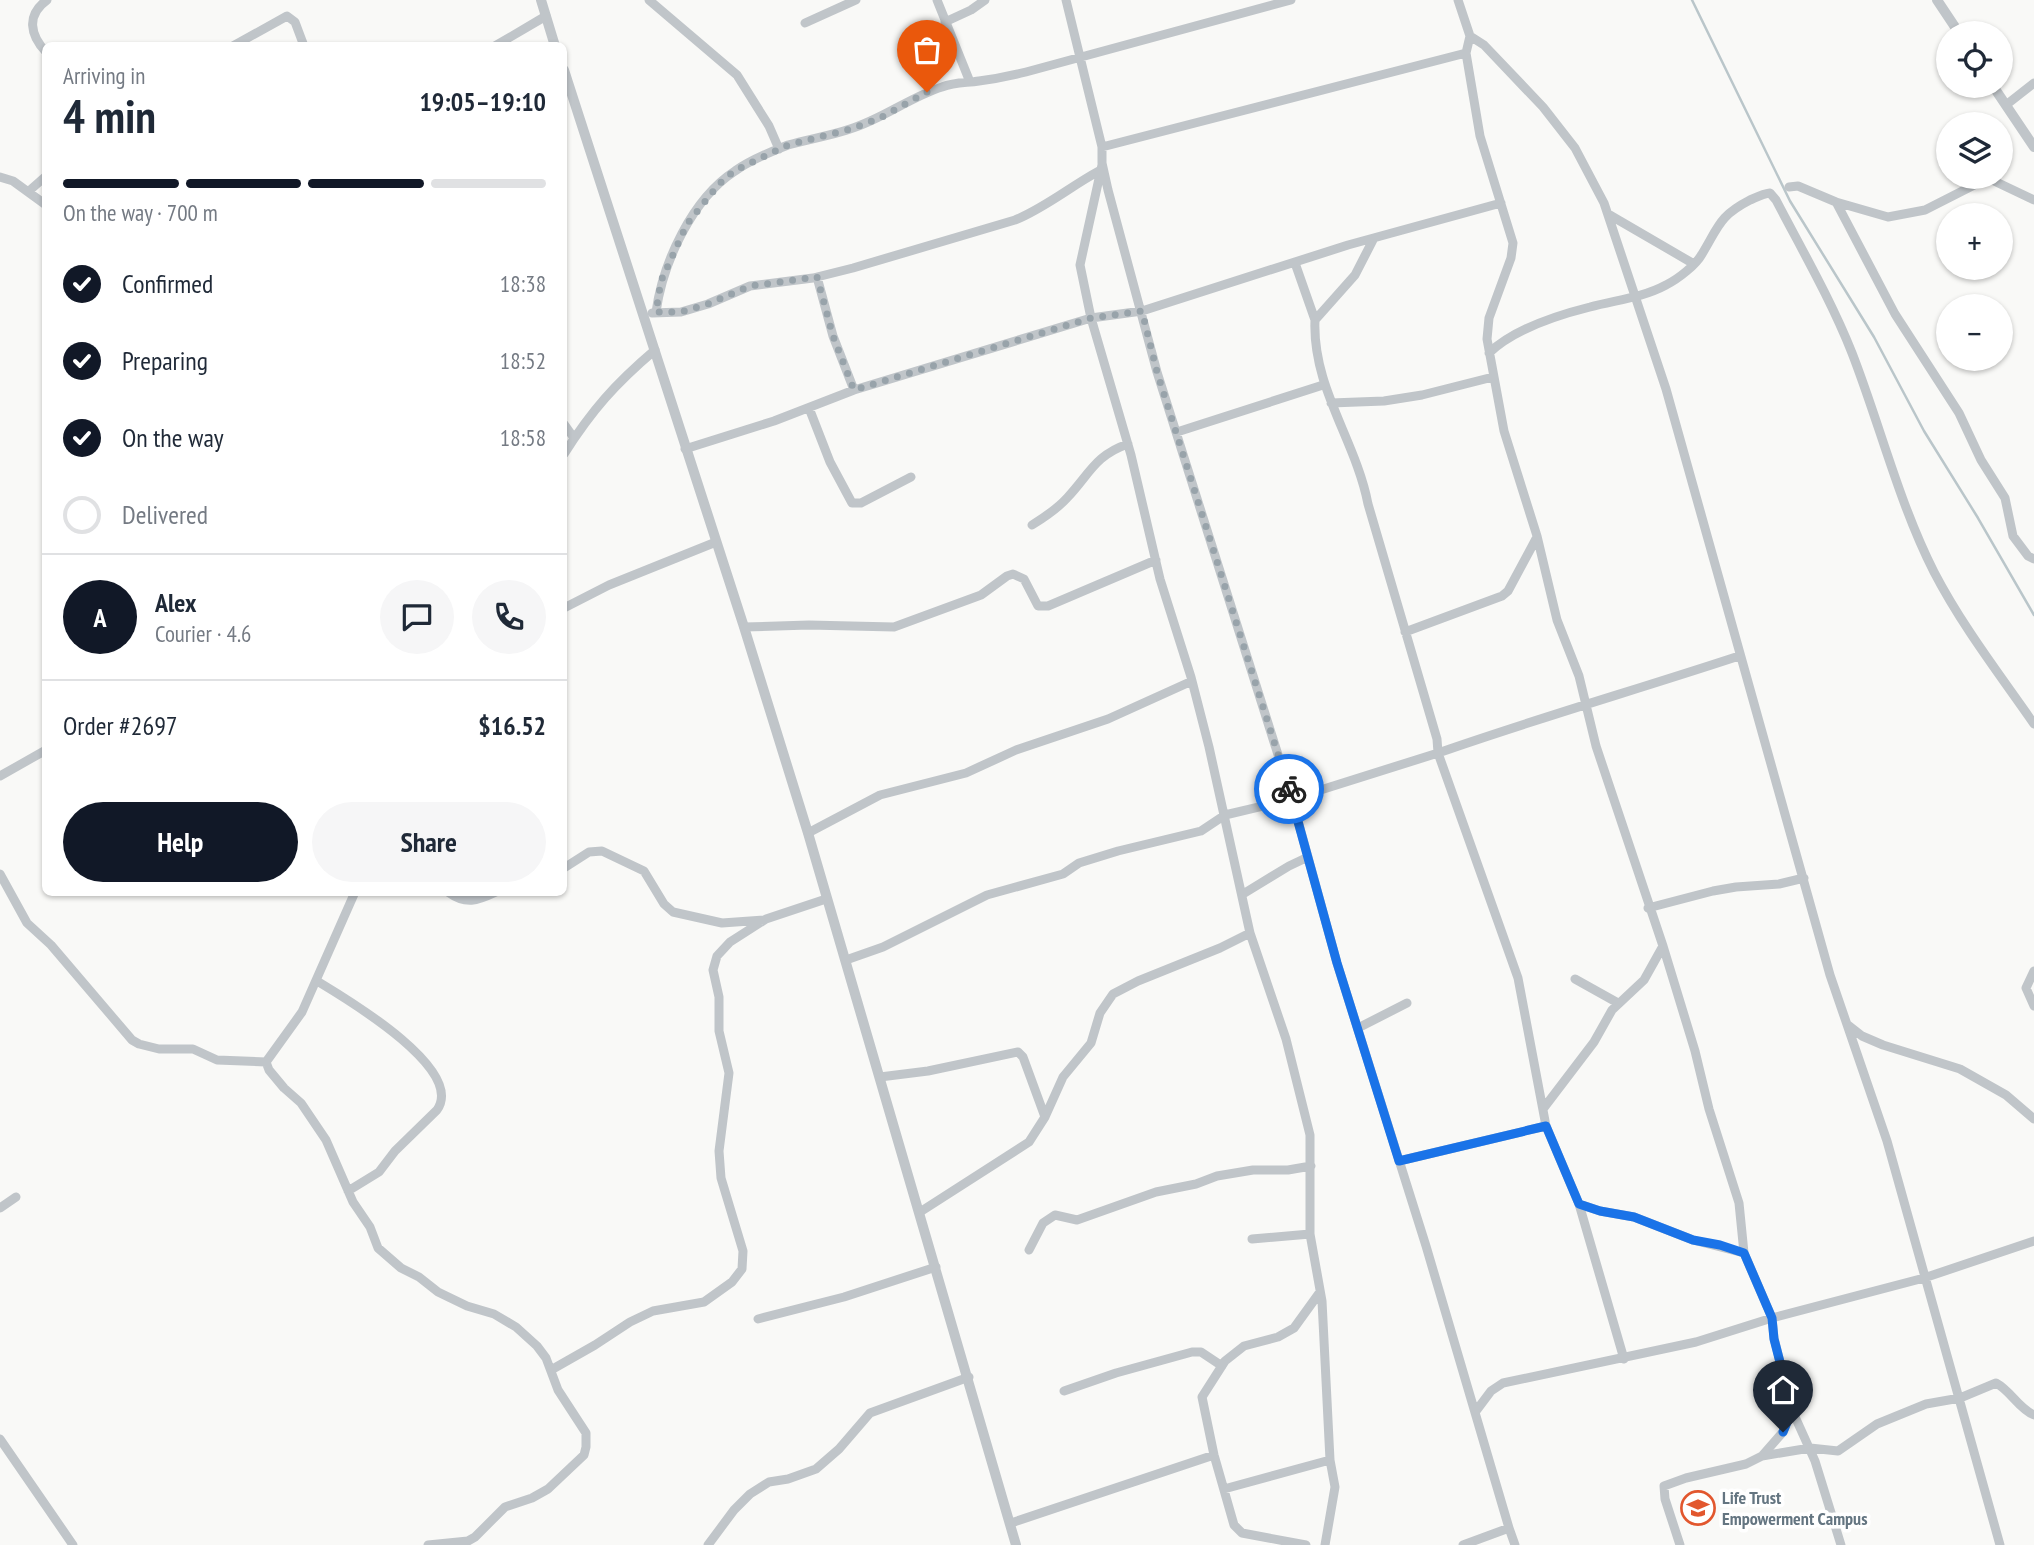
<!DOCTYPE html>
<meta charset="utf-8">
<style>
body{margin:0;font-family:"PT Sans Narrow",sans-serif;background:#f6f6f7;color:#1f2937;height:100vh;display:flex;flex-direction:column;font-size:26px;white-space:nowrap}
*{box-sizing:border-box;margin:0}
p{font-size:23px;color:#747a83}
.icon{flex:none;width:38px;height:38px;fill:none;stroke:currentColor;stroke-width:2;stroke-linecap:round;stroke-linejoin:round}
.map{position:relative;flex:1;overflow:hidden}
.panel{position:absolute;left:42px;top:42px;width:525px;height:854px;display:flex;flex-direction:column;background:#fff;border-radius:10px;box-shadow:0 2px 5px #0004}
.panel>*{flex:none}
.fabs{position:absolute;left:1936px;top:21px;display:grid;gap:14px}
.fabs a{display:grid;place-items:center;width:77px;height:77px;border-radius:50%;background:#fff;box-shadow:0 2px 5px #0004;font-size:35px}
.pin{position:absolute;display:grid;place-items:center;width:60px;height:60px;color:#fff;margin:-72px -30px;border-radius:50% 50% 50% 0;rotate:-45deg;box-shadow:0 0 7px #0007}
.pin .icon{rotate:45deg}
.courier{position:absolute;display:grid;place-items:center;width:70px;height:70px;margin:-35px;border:5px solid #1a73e8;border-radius:50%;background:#fff;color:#222;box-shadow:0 2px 9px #0007}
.headline em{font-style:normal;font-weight:700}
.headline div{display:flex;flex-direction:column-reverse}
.headline{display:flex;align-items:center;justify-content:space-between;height:119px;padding:0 21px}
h1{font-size:46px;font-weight:700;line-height:52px}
.bar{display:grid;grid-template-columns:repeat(4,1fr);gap:10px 7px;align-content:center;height:84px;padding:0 21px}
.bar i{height:9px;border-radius:5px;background:#e0e1e3}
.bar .current{background:#111827}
.bar p{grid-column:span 4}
.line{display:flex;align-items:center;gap:18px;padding:0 21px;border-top:2px solid #e0e1e3}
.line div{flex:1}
.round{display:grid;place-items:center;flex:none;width:74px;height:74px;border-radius:37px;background:#f6f6f7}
ol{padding:0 21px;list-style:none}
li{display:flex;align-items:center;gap:21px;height:77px}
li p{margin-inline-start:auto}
li .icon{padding:7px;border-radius:50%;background:#111827;color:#fff;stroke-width:4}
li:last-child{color:#747a83}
li i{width:38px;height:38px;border:4px solid #e0e1e3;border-radius:50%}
.button{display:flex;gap:14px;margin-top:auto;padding:14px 21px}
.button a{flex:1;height:80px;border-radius:42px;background:#111827;color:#fff;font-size:28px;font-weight:700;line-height:80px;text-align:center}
.button a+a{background:#f6f6f7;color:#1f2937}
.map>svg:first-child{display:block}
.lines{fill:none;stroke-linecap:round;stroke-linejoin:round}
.stream{stroke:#bac6ca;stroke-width:2.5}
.minor{stroke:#c0c5c9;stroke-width:9}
.tertiary{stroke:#c0c5c9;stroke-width:10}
.done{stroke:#98a3aa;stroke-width:7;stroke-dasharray:0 12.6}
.route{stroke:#1a73e8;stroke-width:9}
.labels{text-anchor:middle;stroke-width:7;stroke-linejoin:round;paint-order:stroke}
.poi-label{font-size:18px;font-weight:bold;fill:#647581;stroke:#fff;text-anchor:start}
</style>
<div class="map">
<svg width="2034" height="1545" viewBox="0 0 2034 1545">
<rect width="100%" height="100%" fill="#f9f9f7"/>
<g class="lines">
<!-- stream -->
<path class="stream" d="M 1692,0 L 1790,201 L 1874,337 L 1924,431 L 1978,518 L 2034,615"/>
<!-- minor -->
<path class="minor" d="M 649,0 L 737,75 L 769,126 L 779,149
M 937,0 L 970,82
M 1066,0 L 1102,147 L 1102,163 L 1108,190 L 1157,372 L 1292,799 L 1337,963 L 1426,1246 L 1509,1528 L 1463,1545
M 945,22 L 971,10 L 985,0
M 805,23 L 856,0
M 1470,36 L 1484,45 L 1543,107 L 1575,148 L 1604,203 L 1666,389 L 1830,975 L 1887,1141 L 2000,1545
M 233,46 L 287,16 L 295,22 L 304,46
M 495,46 L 546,16
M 46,52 C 30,35 26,15 47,0
M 1466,53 L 1480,136 L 1513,243 L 1511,258 L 1489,318 L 1487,339 L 1504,431 L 1537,536 L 1557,620 L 1579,676 L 1596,746 L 1663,946 L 1695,1051 L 1709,1109 L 1739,1203 L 1744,1253 L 1772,1318 L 1774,1338 L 1781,1366 L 1790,1380 L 1792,1410 L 1815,1461 L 1841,1545
M 2006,105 L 2034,83
M 1102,147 L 1466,53 L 1470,36 L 1458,0
M 1102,165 L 1080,265 L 1091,318 L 1131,455 L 1160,579 L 1191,677 L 1209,747 L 1250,933 L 1286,1039 L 1310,1135 L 1310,1234 L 1322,1301 L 1330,1460 L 1335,1487 L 1325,1545
M 0,177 L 13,181 L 46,205
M 1789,187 L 1798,186 L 1836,202 L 1888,217 L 1925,210 L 1986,179 L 1992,180 L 2034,200
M 29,191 L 46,176
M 1836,202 L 1895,314 L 1959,413 L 1981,460 L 2005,498 L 2013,536 L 2028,556 L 2034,559
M 1608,214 L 1694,264
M 1295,263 L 1315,320
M 817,277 L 833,336 L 854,390
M 656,312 C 663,262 692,199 735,171 C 750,160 770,152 788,145 C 808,139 830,136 850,129 C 883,119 910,97 942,87 C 955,82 966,83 979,81 C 995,79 1010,76 1026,72 L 1291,0
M 652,313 L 681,312 L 708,304 L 750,286 L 813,278 L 853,268 L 1015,220 C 1045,208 1071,186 1099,171
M 1489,353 C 1513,330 1558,315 1590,307 C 1615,300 1642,298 1666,285 C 1678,279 1696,265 1702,254 C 1719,226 1719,216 1750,200 C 1757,197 1762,194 1770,193 L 1776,200 C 1802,250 1831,300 1852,353 C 1880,425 1899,503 1934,572 C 1962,626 2000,675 2034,724
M 1331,403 L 1384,401 L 1422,395 L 1493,377
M 809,408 L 830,462 L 852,503 L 861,503 L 911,477
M 564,424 L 574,438
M 1177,432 L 1323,385
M 685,449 L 774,421 L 854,390 L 1091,318 L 1142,311 L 1348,245 L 1501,203
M 564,454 C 592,410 615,384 655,350
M 1032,525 C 1045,517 1057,509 1067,498 C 1089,475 1095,455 1128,444
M 564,608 L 609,585 L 716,542
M 744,627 L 809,625 L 894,627 L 981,595 L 1007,576 L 1013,574 L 1024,579 L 1038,606 L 1048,606 L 1156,560
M 1405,632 L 1502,596 L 1508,591 L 1537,537
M 0,776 L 46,750
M 808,833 L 880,795 L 966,773 L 1016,750 L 1108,719 L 1192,681
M 564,868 L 589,852 L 602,851 L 644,871 L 664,904 L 673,912 L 722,923 L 764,920
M 0,874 L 27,923 L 51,945 L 132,1040 L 139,1044 L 159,1049 L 193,1049 L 217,1060 L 266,1062
M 448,892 C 466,905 477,901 496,892
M 1243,894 L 1289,866 L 1308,857
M 1648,908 L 1713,891 L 1736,887 L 1779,884 L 1804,878
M 846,960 L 883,947 L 987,895 L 1063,874 L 1079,863 L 1118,851 L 1201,831 L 1225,815 L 1292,799 L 1438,753 L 1437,739 L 1368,504 C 1356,441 1312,387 1315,320 L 1355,275 L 1374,238
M 2034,971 L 2026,988 L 2034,1006
M 1575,979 L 1618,1003
M 317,981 C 345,998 466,1069 437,1110 L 395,1151 L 379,1172 L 348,1191
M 1848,1025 L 1862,1036 L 1883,1045 L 1960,1069 L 2006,1095 L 2034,1119
M 1358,1028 L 1407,1003
M 266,1062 L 269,1070 L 284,1088 L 301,1103 L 326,1140 L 353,1202 L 370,1227 L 378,1248 L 401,1268 L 419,1277 L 438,1292 L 467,1306 L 494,1314 L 516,1327 L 537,1346 L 546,1358 L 558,1390 L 586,1433 L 586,1447 L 584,1455 L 548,1489 L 532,1498 L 505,1507 L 475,1537 L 468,1541 L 428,1545
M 266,1062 L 302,1012 L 355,892
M 880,1077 L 928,1071 L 1018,1052 L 1023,1057 L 1045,1117
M 1543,1109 L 1594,1042 L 1612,1010 L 1644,980 L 1663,946
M 1399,1161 L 1546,1126
M 1579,1204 L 1600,1211 L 1634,1217 L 1693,1240 L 1744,1253
M 0,1208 L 16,1197
M 920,1212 L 1029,1142 L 1045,1117 L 1063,1077 L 1091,1043 L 1100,1013 L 1113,994 L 1138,981 L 1220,948 L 1250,933
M 1252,1239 L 1310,1234
M 1029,1250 L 1043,1223 L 1055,1215 L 1077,1220 L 1156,1192 L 1196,1184 L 1217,1176 L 1253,1170 L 1288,1170 L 1311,1166
M 758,1319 L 844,1297 L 936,1267
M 1624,1359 L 1579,1204 L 1546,1126 L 1518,978 L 1438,753 C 1538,718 1639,689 1739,656
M 551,1370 L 595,1345 L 630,1322 L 653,1311 L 704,1302 L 732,1282 L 742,1269 L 743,1251 L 721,1178 L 719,1151 L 729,1073 L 719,1031 L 719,997 L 713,970 L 717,956 L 730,942 L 766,919 L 826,899
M 1064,1391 L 1116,1373 L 1192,1352 L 1201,1352 L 1222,1366
M 1476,1411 L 1491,1391 L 1503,1383 L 1696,1342 L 1772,1318 L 1924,1278 L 2034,1241
M 0,1439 L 73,1545
M 1762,1456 L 1810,1448 L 1838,1451 L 1877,1424 L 1926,1404 L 1960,1398 L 1996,1383 C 2011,1391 2018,1408 2034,1415
M 1224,1489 L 1330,1460
M 1011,1523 L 1214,1455
M 1509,1528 L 1515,1545
M 708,1545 L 734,1510 L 750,1494 L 769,1482 L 788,1479 L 816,1469 L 839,1449 L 870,1413 L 969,1377
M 1306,1545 L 1242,1533 L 1234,1525 L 1214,1455 L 1202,1397 L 1225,1361 L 1244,1346 L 1278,1337 L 1294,1328 L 1320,1292
M 1680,1545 L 1665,1499 L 1664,1486 L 1686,1478 L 1746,1464 L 1762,1456 L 1783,1432 L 1792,1410"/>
<!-- tertiary -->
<path class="tertiary" d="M 541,0 L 555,46
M 1937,0 L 1959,33
M 564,70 L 744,627 L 808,833 L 1016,1545
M 1993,86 L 2034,147"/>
</g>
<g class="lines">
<!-- done -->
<path class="done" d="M 927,92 L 880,118 L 851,129 L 788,145 L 734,171 L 719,184 L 687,224 L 661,281 L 656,312 L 681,312 L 708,304 L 750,286 L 817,277 L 833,336 L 854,390 L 1091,318 L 1142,311 L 1157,372 L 1289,789"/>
<!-- route -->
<path class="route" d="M 1289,789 L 1337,963 L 1399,1161 L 1546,1126 L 1579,1204 L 1600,1211 L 1634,1217 L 1693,1240 L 1720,1245 L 1744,1253 L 1772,1318 L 1774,1339 L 1781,1366 L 1790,1380 L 1792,1410 L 1783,1432"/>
</g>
<!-- icons -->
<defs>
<g id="school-ring" transform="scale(1.75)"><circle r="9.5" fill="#fff" stroke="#e2572e" stroke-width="1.5"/><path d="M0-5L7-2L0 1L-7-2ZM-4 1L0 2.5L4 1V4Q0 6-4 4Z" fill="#e2572e"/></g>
</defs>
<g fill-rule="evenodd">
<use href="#school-ring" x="1698" y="1508"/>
</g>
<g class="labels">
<!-- poi labels -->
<g class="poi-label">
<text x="1722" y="1504">Life Trust<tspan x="1722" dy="21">Empowerment Campus</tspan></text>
</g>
</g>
</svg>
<div class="fabs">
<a><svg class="icon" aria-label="locate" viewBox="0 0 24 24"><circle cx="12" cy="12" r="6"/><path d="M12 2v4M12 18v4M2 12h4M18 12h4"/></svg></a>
<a><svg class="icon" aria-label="layers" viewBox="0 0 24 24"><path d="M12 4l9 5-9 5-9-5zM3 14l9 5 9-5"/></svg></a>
<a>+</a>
<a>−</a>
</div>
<div class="pin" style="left:927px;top:92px;background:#ea580c"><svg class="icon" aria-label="bag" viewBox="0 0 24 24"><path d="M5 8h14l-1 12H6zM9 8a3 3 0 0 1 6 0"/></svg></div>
<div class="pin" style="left:1783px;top:1432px;background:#1f2937"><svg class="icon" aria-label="home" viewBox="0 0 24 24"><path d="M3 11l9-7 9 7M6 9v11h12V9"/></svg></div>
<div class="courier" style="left:1289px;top:789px"><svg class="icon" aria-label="bike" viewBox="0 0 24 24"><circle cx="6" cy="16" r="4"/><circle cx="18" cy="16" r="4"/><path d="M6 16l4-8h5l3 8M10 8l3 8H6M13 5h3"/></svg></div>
<section class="panel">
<div class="headline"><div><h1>4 min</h1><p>Arriving in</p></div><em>19:05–19:10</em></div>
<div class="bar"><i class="current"></i><i class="current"></i><i class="current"></i><i></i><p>On the way · 700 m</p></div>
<ol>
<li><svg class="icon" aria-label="check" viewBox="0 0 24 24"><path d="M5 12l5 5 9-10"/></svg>Confirmed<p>18:38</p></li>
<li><svg class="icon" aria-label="check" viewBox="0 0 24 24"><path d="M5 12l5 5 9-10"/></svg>Preparing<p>18:52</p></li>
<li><svg class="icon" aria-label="check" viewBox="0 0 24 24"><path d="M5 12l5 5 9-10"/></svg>On the way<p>18:58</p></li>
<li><i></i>Delivered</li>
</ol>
<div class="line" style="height:126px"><b class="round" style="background:#111827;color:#fff">A</b><div><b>Alex</b><p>Courier · 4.6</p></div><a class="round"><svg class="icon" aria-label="chat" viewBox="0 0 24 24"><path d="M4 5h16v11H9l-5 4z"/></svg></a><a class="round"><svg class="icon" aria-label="phone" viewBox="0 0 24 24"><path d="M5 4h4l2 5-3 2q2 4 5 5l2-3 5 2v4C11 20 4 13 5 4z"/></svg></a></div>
<div class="line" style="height:91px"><div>Order #2697</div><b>$16.52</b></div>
<div class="button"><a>Help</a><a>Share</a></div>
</section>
</div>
